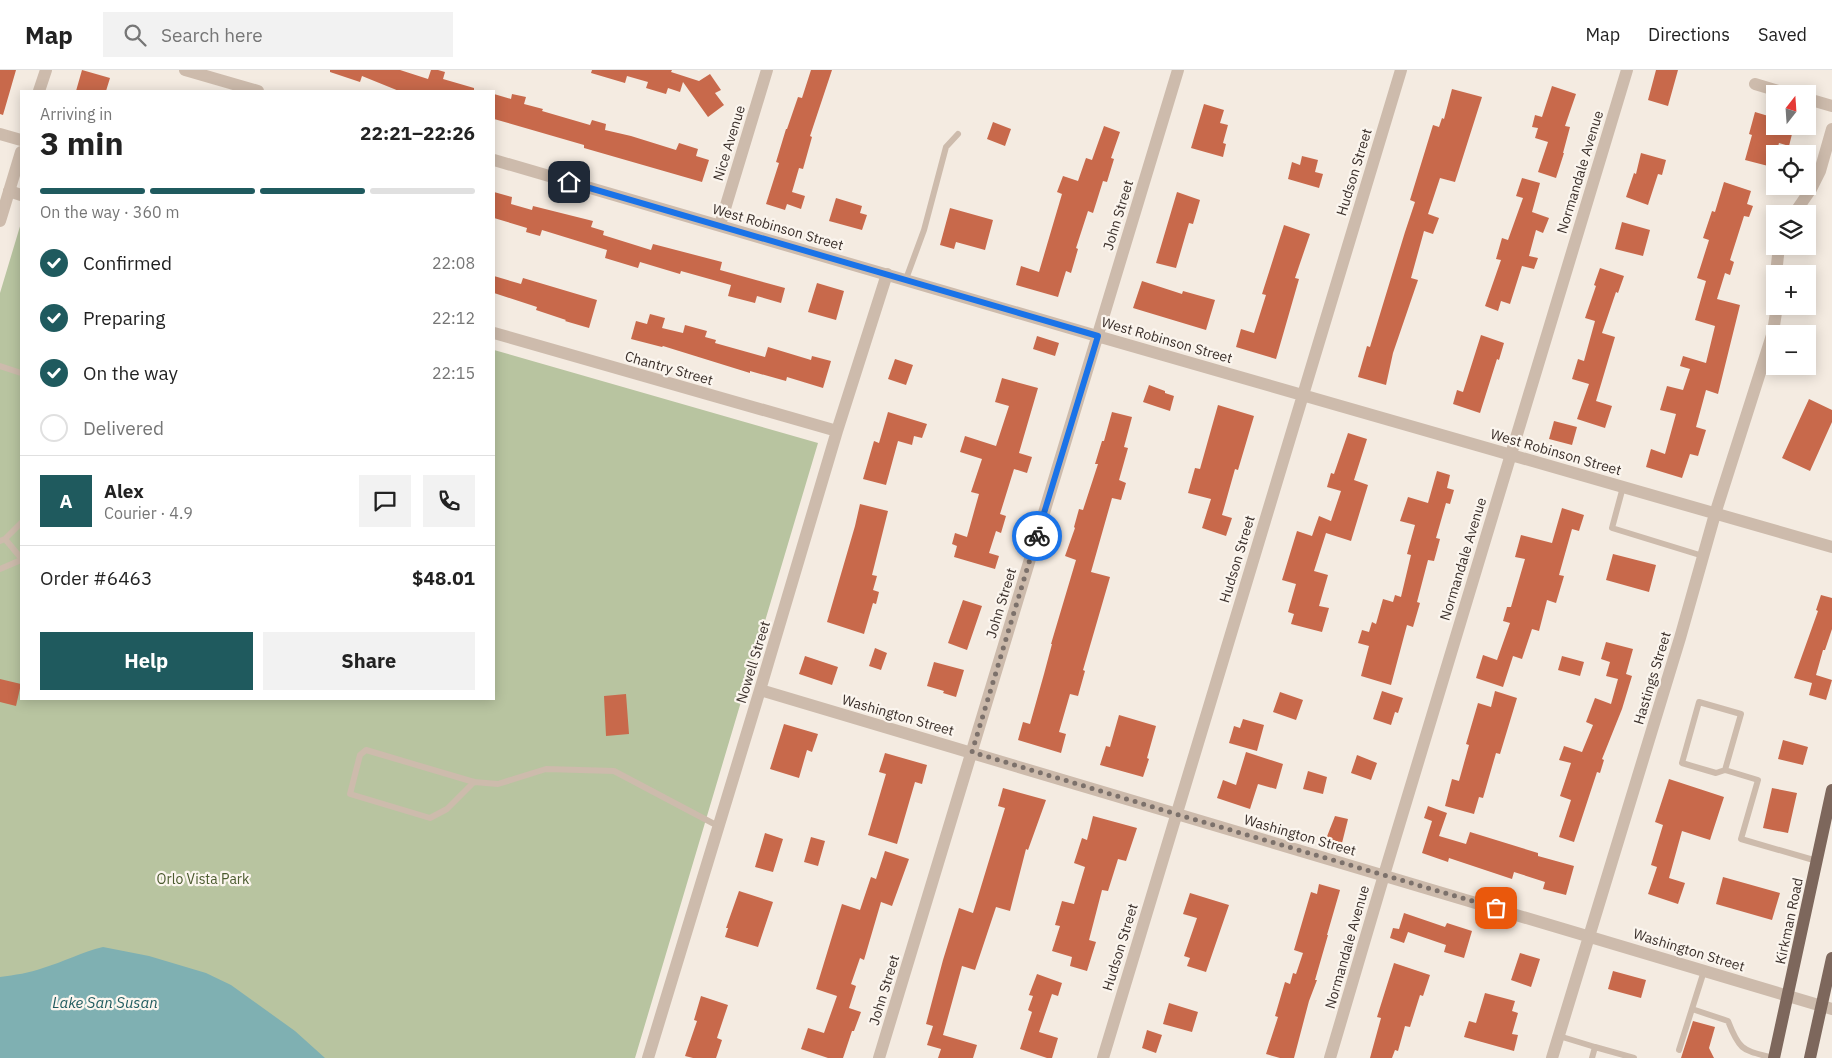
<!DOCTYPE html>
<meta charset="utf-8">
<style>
body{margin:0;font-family:"IBM Plex Sans",sans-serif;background:#f2f2f2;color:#222;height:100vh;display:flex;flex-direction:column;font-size:19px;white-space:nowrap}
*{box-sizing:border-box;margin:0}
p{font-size:16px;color:#767676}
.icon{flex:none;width:28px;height:28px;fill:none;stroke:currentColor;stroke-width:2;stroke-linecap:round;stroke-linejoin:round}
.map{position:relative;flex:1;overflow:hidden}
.sheet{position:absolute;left:20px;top:20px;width:475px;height:610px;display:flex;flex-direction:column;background:#fff;border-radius:0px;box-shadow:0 2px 12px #0003}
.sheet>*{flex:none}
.needle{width:32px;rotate:17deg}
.controls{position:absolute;left:1766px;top:15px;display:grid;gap:10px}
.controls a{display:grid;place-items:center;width:50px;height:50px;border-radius:0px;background:#fff;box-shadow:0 2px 12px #0003;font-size:25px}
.pin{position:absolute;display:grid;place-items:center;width:42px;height:42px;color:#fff;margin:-21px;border-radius:10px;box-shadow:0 2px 8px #0006}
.courier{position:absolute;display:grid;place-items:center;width:50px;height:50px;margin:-25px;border:4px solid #1a73e8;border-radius:50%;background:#fff;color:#222;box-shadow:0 1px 6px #0007}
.summary em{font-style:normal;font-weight:700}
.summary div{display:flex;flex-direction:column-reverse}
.summary{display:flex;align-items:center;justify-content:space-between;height:85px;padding:0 20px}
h1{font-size:32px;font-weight:700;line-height:38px}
.bar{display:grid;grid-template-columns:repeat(4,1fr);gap:8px 5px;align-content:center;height:60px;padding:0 20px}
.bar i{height:6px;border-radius:4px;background:#e0e0e0}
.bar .on{background:#1f5a5e}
.bar p{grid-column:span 4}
.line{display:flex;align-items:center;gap:12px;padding:0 20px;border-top:1px solid #e0e0e0}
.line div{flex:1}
.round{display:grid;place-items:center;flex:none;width:52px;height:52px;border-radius:0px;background:#f2f2f2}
ol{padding:0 20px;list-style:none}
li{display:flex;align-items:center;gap:15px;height:55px}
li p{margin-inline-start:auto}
li .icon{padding:5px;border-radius:50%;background:#1f5a5e;color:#fff;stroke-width:4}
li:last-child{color:#767676}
li i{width:28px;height:28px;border:2px solid #e0e0e0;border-radius:50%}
.button{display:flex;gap:10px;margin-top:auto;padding:10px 20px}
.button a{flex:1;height:58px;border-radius:0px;background:#1f5a5e;color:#fff;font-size:20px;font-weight:700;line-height:58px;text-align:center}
.button a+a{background:#f2f2f2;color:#222}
header{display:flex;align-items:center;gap:30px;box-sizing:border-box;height:70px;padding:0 25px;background:#fff;border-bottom:1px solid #e0e0e0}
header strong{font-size:24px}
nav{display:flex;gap:28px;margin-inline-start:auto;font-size:18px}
.search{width:350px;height:45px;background:#f2f2f2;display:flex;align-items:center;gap:12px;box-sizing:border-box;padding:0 18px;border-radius:0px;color:#767676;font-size:19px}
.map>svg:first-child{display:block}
.green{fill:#b8c4a0}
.water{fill:#7fb0b2}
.building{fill:#c8694b}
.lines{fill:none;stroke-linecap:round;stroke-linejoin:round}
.service{stroke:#cdbbac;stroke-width:6}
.minor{stroke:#cdbbac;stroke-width:12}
.tertiary{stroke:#cdbbac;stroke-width:12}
.primary{stroke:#7d675c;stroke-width:12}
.done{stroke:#7c716b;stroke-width:5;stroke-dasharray:0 9}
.route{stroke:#1a73e8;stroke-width:6}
.labels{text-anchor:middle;stroke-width:4.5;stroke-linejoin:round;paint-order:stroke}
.street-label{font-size:14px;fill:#3b302b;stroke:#fbf5ee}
.park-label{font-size:14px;fill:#4a5a2e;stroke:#fbf5ee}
.water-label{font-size:15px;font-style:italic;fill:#1f5a5e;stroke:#fbf5ee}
</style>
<header>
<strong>Map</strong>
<div class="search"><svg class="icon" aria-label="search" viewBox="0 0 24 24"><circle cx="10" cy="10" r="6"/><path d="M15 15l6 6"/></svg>Search here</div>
<nav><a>Map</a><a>Directions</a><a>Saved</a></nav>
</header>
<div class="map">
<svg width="1832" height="988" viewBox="0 0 1832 988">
<rect width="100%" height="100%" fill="#f4ebe1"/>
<!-- green -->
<path class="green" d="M 21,153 L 21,629 L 494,629 L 494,280 L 818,373 L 635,988 L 0,988 L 0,223 Z"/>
<!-- water -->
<path class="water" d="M 103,877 L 149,886 L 206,903 L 231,915 L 295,961 L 325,988 L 0,988 L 0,907 C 15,905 29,903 43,898 C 63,892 82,882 103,877 Z"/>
<!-- building -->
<path class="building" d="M 0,0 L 16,0 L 3,45 L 0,44 Z
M 82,0 L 110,8 L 106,21 L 76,21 Z
M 330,0 L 400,0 L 428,9 L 431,0 L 438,0 L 445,2 L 443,9 L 474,18 L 474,21 L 399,21 L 362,6 L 360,12 L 330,2 Z
M 592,0 L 672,0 L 671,2 L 699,11 L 710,4 L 721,20 L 715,23 L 724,35 L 708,47 L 683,12 L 680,22 L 668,18 L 666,24 L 646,18 L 648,12 L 627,6 L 625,13 L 591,3 Z
M 811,0 L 832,0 L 810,66 L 812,67 L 803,99 L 799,98 L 792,122 L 805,126 L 801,139 L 787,134 L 785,140 L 766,134 L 779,93 L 776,92 L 786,59 L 787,59 L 798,27 L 802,28 Z
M 1656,0 L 1678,0 L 1668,36 L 1648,30 Z
M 1552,16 L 1576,24 L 1565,56 L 1570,57 L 1563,83 L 1564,83 L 1556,108 L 1538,102 L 1548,72 L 1535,68 L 1538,58 L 1532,57 L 1535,45 L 1542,47 Z
M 1452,19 L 1482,27 L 1455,112 L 1440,108 L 1428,144 L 1439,148 L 1433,164 L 1424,161 L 1411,208 L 1418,210 L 1393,283 L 1386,315 L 1358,307 L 1367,276 L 1370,277 L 1405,162 L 1415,132 L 1410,130 L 1433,55 L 1439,57 L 1442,48 L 1444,49 Z
M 494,24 L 511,29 L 512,24 L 526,27 L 524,34 L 543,39 L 542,41 L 590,55 L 592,50 L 606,54 L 605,60 L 631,66 L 676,80 L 679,73 L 698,79 L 696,86 L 709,90 L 702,112 L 584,78 L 584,75 L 494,49 Z
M 1204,34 L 1224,40 L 1220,53 L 1228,55 L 1223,73 L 1226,74 L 1223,87 L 1191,78 Z
M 1755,42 L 1775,48 L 1775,56 L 1794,56 L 1789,76 L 1779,73 L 1772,97 L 1745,90 L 1752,65 L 1749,64 Z
M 993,52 L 1011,59 L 1005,76 L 987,69 Z
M 1104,56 L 1120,62 L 1111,88 L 1114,89 L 1107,112 L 1103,111 L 1093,143 L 1088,141 L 1076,178 L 1078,179 L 1071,203 L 1066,201 L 1058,227 L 1016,215 L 1021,196 L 1039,202 L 1062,124 L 1057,122 L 1063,106 L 1078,111 L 1086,88 L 1092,90 Z
M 1641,83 L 1666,90 L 1662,105 L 1658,104 L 1648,135 L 1626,127 L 1634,103 L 1636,104 Z
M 1302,86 L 1318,90 L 1315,102 L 1323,104 L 1319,118 L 1288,109 L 1292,92 L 1300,95 Z
M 1522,108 L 1540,113 L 1532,142 L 1549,148 L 1543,163 L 1536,160 L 1529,186 L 1538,188 L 1534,199 L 1522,196 L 1510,234 L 1501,231 L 1498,241 L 1485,236 L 1501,190 L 1496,189 L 1502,168 L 1508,170 L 1523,128 L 1516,126 Z
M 1724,112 L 1751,121 L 1747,134 L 1753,136 L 1749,147 L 1744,146 L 1730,190 L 1734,192 L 1730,205 L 1725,203 L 1717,229 L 1740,235 L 1718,324 L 1706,320 L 1696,357 L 1706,360 L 1698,386 L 1690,384 L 1682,408 L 1646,397 L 1651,379 L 1665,384 L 1676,344 L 1660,340 L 1667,316 L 1683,320 L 1690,299 L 1680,296 L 1683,286 L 1706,293 L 1715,256 L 1695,250 L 1706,211 L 1697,208 L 1709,170 L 1703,168 L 1712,141 L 1715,142 Z
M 494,122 L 512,127 L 511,134 L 532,140 L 533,136 L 593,151 L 591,157 L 604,161 L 603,165 L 651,180 L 653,174 L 722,192 L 720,200 L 785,218 L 781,233 L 757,226 L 755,233 L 728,226 L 731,215 L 681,201 L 680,204 L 640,192 L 638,198 L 605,188 L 607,180 L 542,160 L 540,166 L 526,162 L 527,158 L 494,148 Z
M 1177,122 L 1200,130 L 1193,154 L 1189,153 L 1176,198 L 1156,193 Z
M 836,128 L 862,136 L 860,143 L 867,145 L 862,160 L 829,151 Z
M 950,138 L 993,150 L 985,180 L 956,172 L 954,179 L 940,175 Z
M 1622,152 L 1650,160 L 1643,186 L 1615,179 Z
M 1284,155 L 1310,164 L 1295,208 L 1299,209 L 1276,289 L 1236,277 L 1241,259 L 1254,263 L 1266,225 L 1262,224 Z
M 1600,198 L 1624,206 L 1618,223 L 1616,222 L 1602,263 L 1615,267 L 1596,331 L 1612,336 L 1605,358 L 1577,349 L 1589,314 L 1572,309 L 1578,289 L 1584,291 L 1595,251 L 1585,248 L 1596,216 L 1594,215 Z
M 494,206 L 521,214 L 523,208 L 597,230 L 589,258 L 565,251 L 566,250 L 536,240 L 537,237 L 494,223 Z
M 1142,211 L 1182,224 L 1183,221 L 1215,230 L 1206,260 L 1133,238 Z
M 817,213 L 844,221 L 836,250 L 808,242 Z
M 650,244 L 665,248 L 662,258 L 683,263 L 685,255 L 707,261 L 705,267 L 716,270 L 715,273 L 765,287 L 768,277 L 811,290 L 812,286 L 831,291 L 823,318 L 787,307 L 786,311 L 750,301 L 750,303 L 663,276 L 662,277 L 631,269 L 636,251 L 647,254 Z
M 1481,265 L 1504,273 L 1499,290 L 1497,289 L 1480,343 L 1453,334 L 1457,320 L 1463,322 Z
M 1037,266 L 1059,273 L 1055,286 L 1033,279 Z
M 895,289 L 913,295 L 906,315 L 888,309 Z
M 1002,308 L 1038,318 L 1019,383 L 1032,387 L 1027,403 L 1014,399 L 1000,444 L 1006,446 L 1001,463 L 996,461 L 989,483 L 999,486 L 995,499 L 954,487 L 957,476 L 952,474 L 955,463 L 967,467 L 979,424 L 971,422 L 982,389 L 960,382 L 965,366 L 996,376 L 1009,336 L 995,332 Z
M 1149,315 L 1165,321 L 1165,323 L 1174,326 L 1170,341 L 1143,332 Z
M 1809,329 L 1832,340 L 1832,352 L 1810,401 L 1782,388 Z
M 1218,335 L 1254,346 L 1238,400 L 1235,399 L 1222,445 L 1232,448 L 1226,466 L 1202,458 L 1211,429 L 1188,423 L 1195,398 L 1200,399 Z
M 888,342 L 927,354 L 922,368 L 914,366 L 912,375 L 898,371 L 886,415 L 863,409 L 874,371 L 879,373 Z
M 1112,342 L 1132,347 L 1124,377 L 1128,378 L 1119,410 L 1126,413 L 1121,430 L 1112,428 L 1091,502 L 1110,507 L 1083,600 L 1085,601 L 1078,626 L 1070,624 L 1059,662 L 1066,664 L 1061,683 L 1018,670 L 1023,652 L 1030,654 L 1044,604 L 1052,574 L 1051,574 L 1076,490 L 1065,486 L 1075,458 L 1074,457 L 1079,439 L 1083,440 L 1098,394 L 1095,394 L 1102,371 L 1104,371 Z
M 1554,351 L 1577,357 L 1572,375 L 1549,369 Z
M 1348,363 L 1367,369 L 1354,410 L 1368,415 L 1351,471 L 1326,463 L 1314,501 L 1328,505 L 1319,536 L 1329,538 L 1322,562 L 1291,554 L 1294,544 L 1288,542 L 1296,514 L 1282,510 L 1297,461 L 1312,466 L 1319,446 L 1331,451 L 1341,421 L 1327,417 L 1331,403 L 1334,404 Z
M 1437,401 L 1450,405 L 1447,418 L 1454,420 L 1450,434 L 1446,433 L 1436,468 L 1440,469 L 1434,491 L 1428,490 L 1417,532 L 1420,533 L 1413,557 L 1407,555 L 1391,615 L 1361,606 L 1369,576 L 1358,573 L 1362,560 L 1369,562 L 1372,552 L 1376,554 L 1383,529 L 1393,532 L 1395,525 L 1401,527 L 1411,485 L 1407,484 L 1415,455 L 1400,451 L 1408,427 L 1428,433 Z
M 860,434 L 888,441 L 872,505 L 877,506 L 873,520 L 879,522 L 876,534 L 873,533 L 864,564 L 827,552 L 855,456 Z
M 1562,438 L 1584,445 L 1579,461 L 1572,459 L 1559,505 L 1564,506 L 1556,533 L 1547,530 L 1539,561 L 1532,559 L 1522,589 L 1513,586 L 1503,617 L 1476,608 L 1483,585 L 1497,590 L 1510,553 L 1503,551 L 1507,537 L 1511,537 L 1525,489 L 1515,487 L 1521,465 L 1552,473 Z
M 1613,484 L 1656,495 L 1649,522 L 1606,510 Z
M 1821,525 L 1832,528 L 1832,559 L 1825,580 L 1823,580 L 1816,605 L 1832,610 L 1826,630 L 1809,625 L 1812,613 L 1794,608 L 1818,541 L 1816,540 Z
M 963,530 L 982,536 L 967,580 L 948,573 Z
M 1606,572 L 1633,579 L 1626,604 L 1632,606 L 1622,639 L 1602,689 L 1604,690 L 1600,703 L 1597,702 L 1574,772 L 1559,767 L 1571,730 L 1560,726 L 1571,693 L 1559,690 L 1564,676 L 1582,682 L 1593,655 L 1586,652 L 1595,628 L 1611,634 L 1618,609 L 1606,606 L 1610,592 L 1601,589 Z
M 875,578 L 887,583 L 881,600 L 869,596 Z
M 805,586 L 838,597 L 832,615 L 799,604 Z
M 1562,586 L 1584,592 L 1580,606 L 1558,600 Z
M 934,592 L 964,600 L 956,627 L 943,623 L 944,621 L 927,616 Z
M 0,609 L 21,614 L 16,636 L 0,632 Z
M 1382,621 L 1403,628 L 1398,643 L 1395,642 L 1391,655 L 1373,649 Z
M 1495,621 L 1517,628 L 1500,684 L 1496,683 L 1483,728 L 1479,727 L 1474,744 L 1445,736 L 1452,709 L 1459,711 L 1469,675 L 1466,674 L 1478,633 L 1491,637 Z
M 1280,622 L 1303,630 L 1296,650 L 1273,642 Z
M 626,624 L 629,664 L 606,666 L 604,626 Z
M 1119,645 L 1156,656 L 1147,688 L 1149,689 L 1143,707 L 1100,695 L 1106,676 L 1110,677 Z
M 1243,649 L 1264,655 L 1257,681 L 1229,673 L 1234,656 L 1240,658 Z
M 784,654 L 818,664 L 812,682 L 807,680 L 799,708 L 770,699 Z
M 1783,670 L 1808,677 L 1803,695 L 1778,689 Z
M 1246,682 L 1283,694 L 1276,719 L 1258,714 L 1250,739 L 1217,728 L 1223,710 L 1236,715 Z
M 885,683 L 927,695 L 922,714 L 915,712 L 897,774 L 868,765 L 886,704 L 879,702 Z
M 1357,685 L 1377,693 L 1371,710 L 1351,703 Z
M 1308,701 L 1327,707 L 1323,724 L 1303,719 Z
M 1669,709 L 1724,727 L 1710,770 L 1682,761 L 1669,808 L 1685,813 L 1678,834 L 1648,824 L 1657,797 L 1651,795 L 1663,755 L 1655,752 Z
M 1003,718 L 1046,730 L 1028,780 L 1026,779 L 1010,841 L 996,837 L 975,900 L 962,896 L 943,965 L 977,975 L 973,988 L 938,988 L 941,979 L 927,975 L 933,956 L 926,954 L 943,890 L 959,838 L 973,843 L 1005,738 L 998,736 Z
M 1772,718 L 1797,723 L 1788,763 L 1763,758 Z
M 1428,736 L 1447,743 L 1439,766 L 1466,774 L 1470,762 L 1538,783 L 1538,786 L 1574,796 L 1566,825 L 1543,819 L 1545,812 L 1514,802 L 1512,809 L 1449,788 L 1448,792 L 1422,783 L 1432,751 L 1424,748 Z
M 1093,746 L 1137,758 L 1126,791 L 1118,789 L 1108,821 L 1102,820 L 1089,870 L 1096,872 L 1087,901 L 1070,896 L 1072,887 L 1052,881 L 1060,856 L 1055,855 L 1062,831 L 1074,834 L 1085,797 L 1074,793 L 1082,768 L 1087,770 Z
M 1335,746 L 1348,749 L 1342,773 L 1326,769 Z
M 765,763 L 783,769 L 773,802 L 755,797 Z
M 811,767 L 825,771 L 818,796 L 804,792 Z
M 885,781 L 909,789 L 892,836 L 881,832 L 864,890 L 860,888 L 851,914 L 856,916 L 849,938 L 861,942 L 854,961 L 852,961 L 843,988 L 828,988 L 801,979 L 808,958 L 824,963 L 837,926 L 816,919 L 842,834 L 860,840 L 871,807 L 876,809 Z
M 1723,807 L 1780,823 L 1772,850 L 1716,834 Z
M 1319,814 L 1340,820 L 1327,865 L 1328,865 L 1315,910 L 1317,910 L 1309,931 L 1294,988 L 1280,988 L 1266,984 L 1278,947 L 1275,946 L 1285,912 L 1290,914 L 1293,903 L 1296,904 L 1303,883 L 1294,880 L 1311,822 L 1317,824 Z
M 739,821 L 773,832 L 758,877 L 725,867 L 728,858 L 726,858 Z
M 1190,823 L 1229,835 L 1206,902 L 1187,896 L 1190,888 L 1184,886 L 1197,848 L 1183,844 Z
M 1404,843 L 1445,857 L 1447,853 L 1472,861 L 1464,888 L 1444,882 L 1446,875 L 1408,862 L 1404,873 L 1390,868 L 1393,858 L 1399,859 Z
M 1520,883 L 1540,889 L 1531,917 L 1511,910 Z
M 1394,893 L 1430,905 L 1423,926 L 1420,925 L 1410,957 L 1405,956 L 1398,981 L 1395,980 L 1392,988 L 1370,988 L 1381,948 L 1377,947 Z
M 1613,901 L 1646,910 L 1641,928 L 1608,919 Z
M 1037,904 L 1062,913 L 1058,926 L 1052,924 L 1039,962 L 1058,968 L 1052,988 L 1047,988 L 1020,979 L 1032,942 L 1028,940 L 1033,926 L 1029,925 Z
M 1485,923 L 1515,931 L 1512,941 L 1518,943 L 1512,964 L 1518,965 L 1514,981 L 1464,967 L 1469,951 L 1476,953 Z
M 701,926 L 728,935 L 717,968 L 722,970 L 716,988 L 693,988 L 685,986 L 697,951 L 694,950 Z
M 1169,933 L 1198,942 L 1192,962 L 1163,954 Z
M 1693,951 L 1715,957 L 1709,978 L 1714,988 L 1681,988 Z
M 1147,960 L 1162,965 L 1156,983 L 1142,978 Z"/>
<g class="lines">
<!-- service -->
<path class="service" d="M 906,209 L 924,160 L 946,77 L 958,64
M 0,296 L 21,303
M 1623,417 L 1612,458 L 1703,486
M 5,469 L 21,488
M 0,471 L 5,469 L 21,453
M 0,499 L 21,490
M 1725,700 L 1741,644 L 1699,632 L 1682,693 L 1716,703 L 1725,700 L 1758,710 L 1741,769 L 1817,791
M 474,712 L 447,739 L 430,748 L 350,724 L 360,685 L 366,680 L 474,712 L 498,714 L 546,699 L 614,701 L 718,756
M 1692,939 L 1728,951 C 1740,982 1743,980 1774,988
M 1559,966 L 1595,977 L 1592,988
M 1595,977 L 1634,988
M 1679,980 L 1704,901"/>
<!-- minor -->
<path class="minor" d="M 185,0 L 258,21
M 1755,14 L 1788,24
M 1808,29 L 1832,36
M 0,64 L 21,70
M 494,90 L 1097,266 L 1832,477
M 9,121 L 21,125
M 1794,144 L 1811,119 L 1820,101 L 1832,59
M 720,155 L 767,0
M 1776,204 L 1779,176
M 494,263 L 837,361
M 760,620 L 1832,939
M 648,988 L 760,620 L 837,361 L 887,204
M 879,988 L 1178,0
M 1103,988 L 1401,0
M 1330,988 L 1384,805 L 1627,0
M 1552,988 L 1680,568 L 1715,444 L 1773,262 L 1777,236"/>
<!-- tertiary -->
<path class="tertiary" d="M 39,21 L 46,0
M 0,151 L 21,82"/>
<!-- primary -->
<path class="primary" d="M 1774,988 L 1832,720
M 1810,988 L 1832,888"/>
</g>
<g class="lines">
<!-- done -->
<path class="done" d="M 1037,466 L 972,682 L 1176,744 L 1496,838"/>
<!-- route -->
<path class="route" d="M 569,112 L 1098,266 L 1037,466"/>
</g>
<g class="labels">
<!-- street labels -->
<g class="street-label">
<text transform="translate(729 73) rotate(-73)" y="5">Nice Avenue</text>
<text transform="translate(1354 102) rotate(-73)" y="5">Hudson Street</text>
<text transform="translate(1580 102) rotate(-73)" y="5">Normandale Avenue</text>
<text transform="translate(1118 145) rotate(-73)" y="5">John Street</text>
<text transform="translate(778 157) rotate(16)" y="5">West Robinson Street</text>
<text transform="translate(1167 270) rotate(16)" y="5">West Robinson Street</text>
<text transform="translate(669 298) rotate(16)" y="5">Chantry Street</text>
<text transform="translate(1556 382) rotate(16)" y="5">West Robinson Street</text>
<text transform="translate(1237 489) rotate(-73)" y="5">Hudson Street</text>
<text transform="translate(1463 489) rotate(-73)" y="5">Normandale Avenue</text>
<text transform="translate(1001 533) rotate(-73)" y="5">John Street</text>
<text transform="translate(753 592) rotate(-73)" y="5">Nowell Street</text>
<text transform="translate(1652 608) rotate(-73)" y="5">Hastings Street</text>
<text transform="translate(898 645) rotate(16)" y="5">Washington Street</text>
<text transform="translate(1300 765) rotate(16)" y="5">Washington Street</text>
<text transform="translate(1789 851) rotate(-78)" y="5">Kirkman Road</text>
<text transform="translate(1120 877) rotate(-73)" y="5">Hudson Street</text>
<text transform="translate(1347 877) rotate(-74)" y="5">Normandale Avenue</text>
<text transform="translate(1689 880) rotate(17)" y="5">Washington Street</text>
<text transform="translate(884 920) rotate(-73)" y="5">John Street</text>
</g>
<!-- park labels -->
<g class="park-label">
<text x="203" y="814">Orlo Vista Park</text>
</g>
<!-- water labels -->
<g class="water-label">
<text x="105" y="938">Lake San Susan</text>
</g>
</g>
</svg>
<div class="controls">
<a><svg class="needle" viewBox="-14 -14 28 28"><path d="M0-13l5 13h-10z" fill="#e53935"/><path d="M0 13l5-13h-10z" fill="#767676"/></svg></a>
<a><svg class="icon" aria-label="locate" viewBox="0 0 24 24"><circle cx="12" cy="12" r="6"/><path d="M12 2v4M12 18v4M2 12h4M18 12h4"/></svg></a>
<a><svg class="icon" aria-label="layers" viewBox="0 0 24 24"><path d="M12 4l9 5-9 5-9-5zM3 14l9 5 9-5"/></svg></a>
<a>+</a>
<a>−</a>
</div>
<div class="pin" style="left:1496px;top:838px;background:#ea580c"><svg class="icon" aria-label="bag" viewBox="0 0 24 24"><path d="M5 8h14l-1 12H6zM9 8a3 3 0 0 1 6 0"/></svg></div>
<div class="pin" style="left:569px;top:112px;background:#1f2937"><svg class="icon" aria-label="home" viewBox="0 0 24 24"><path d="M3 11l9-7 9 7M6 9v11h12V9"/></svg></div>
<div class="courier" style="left:1037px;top:466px"><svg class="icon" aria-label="bike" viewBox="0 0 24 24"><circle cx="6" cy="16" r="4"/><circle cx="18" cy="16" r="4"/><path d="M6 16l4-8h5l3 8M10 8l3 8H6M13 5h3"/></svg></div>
<section class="sheet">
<div class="summary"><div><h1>3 min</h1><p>Arriving in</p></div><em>22:21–22:26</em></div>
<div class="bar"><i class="on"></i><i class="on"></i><i class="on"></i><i></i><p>On the way · 360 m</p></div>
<ol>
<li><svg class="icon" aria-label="check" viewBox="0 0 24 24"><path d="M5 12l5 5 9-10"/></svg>Confirmed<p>22:08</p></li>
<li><svg class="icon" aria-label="check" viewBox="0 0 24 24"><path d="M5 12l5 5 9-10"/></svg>Preparing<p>22:12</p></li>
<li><svg class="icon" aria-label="check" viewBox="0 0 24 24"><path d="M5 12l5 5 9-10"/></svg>On the way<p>22:15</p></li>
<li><i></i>Delivered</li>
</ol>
<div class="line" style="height:90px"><b class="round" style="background:#1f5a5e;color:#fff">A</b><div><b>Alex</b><p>Courier · 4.9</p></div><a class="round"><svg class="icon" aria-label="chat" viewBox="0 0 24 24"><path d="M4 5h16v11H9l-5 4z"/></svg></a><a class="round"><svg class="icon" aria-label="phone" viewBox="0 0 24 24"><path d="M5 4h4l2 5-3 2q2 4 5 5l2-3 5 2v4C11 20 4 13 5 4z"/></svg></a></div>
<div class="line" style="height:65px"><div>Order #6463</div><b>$48.01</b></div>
<div class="button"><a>Help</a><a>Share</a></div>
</section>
</div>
